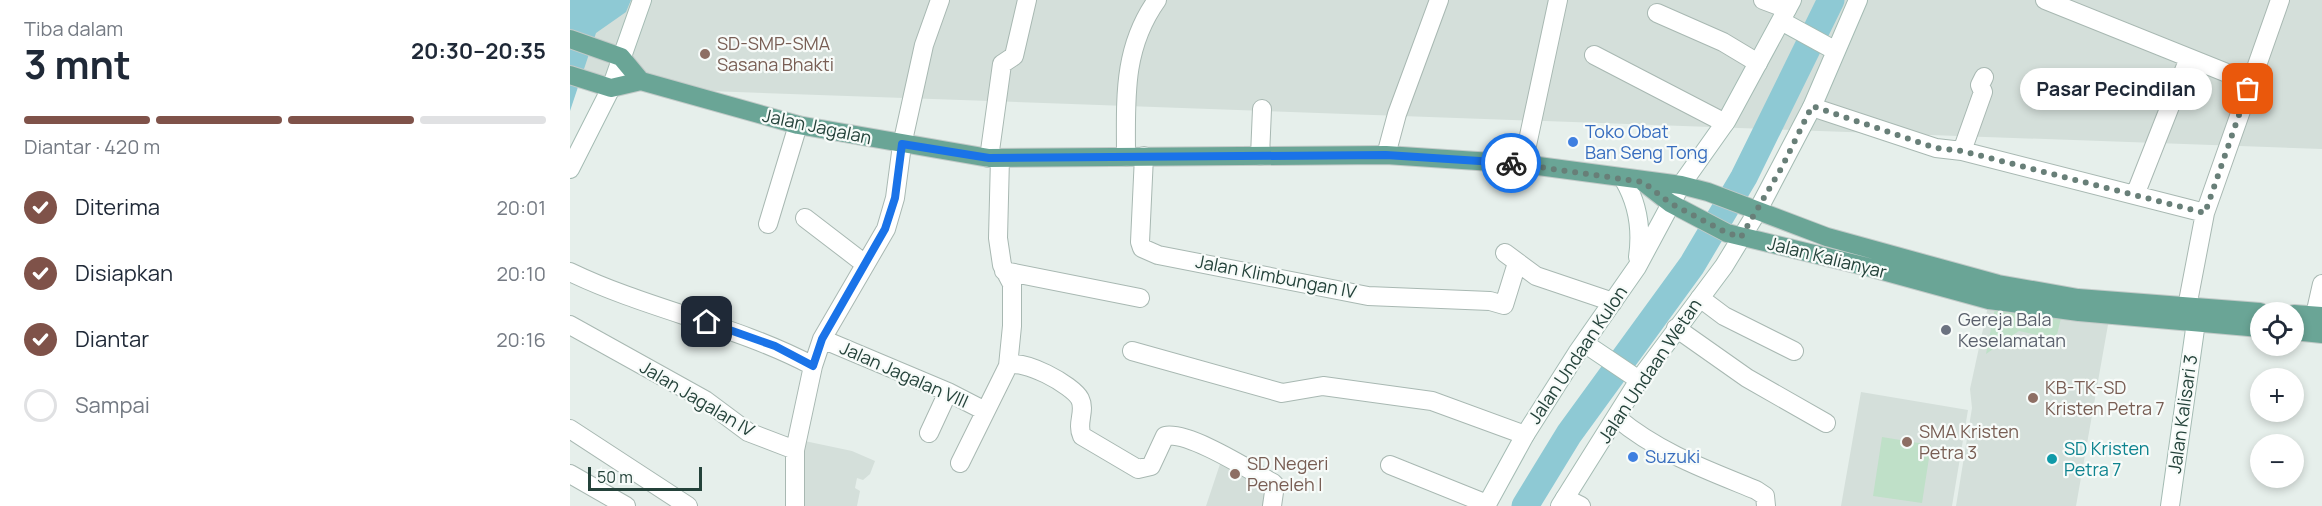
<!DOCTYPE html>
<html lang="id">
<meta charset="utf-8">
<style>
body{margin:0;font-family:Manrope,sans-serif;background:#f6f6f7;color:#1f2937;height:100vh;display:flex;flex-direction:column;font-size:22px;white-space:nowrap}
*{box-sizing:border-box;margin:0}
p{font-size:20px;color:#747a83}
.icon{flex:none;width:33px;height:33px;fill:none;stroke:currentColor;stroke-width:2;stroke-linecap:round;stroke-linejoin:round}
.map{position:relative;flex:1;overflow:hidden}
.side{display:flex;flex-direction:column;background:#fff;width:570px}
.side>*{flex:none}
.controls{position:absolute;left:1680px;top:302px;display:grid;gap:12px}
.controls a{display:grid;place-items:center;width:54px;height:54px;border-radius:50%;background:#fff;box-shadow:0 3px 9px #0003;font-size:30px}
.scale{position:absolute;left:18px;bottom:15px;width:114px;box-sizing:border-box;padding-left:6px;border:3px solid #24423a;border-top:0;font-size:16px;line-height:21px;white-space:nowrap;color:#24423a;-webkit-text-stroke:4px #f7fbf9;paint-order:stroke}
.pin{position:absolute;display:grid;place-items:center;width:51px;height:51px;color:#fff;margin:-26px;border-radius:12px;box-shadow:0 3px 9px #0006}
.courier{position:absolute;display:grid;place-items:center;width:60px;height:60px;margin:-30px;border:4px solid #1a73e8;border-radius:50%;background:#fff;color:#222;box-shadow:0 2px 8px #0007}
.bubble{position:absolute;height:42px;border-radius:21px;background:#fff;box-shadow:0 3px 9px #0003;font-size:20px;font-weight:700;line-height:42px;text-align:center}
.summary em{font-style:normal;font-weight:700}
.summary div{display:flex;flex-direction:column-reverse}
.summary{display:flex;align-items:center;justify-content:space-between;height:102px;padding:0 24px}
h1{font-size:39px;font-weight:700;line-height:45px}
.bar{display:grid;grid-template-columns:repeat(4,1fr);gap:9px 6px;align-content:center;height:72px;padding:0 24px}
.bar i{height:8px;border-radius:4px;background:#e0e1e3}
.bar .selected{background:#7f5249}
.bar p{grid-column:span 4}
ol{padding:0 24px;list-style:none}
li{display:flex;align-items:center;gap:18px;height:66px}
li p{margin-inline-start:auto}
li .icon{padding:6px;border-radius:50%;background:#7f5249;color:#fff;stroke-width:4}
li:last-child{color:#747a83}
li i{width:33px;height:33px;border:3px solid #e0e1e3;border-radius:50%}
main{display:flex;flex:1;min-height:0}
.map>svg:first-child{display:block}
.built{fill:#d4dfda}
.green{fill:#bfe0c8}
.water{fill:#8ec9d4}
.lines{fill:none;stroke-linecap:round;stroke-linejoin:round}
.river{stroke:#8ec9d4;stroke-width:27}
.street-casing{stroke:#a8b8b2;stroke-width:20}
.secondary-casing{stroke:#a4bbb3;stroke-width:20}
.primary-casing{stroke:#c2cac8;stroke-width:20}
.street{stroke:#fff;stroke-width:18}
.secondary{stroke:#fff;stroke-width:18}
.primary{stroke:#6aa596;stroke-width:18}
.done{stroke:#687f78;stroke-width:6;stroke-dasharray:0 10.8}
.route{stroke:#1a73e8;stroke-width:8}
.education-dot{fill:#8d6e63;stroke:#f7fbf9;stroke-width:2}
.shop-dot{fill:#3f7fe0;stroke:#f7fbf9;stroke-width:2}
.worship-dot{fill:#6b7280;stroke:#f7fbf9;stroke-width:2}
.culture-dot{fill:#0f9aa8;stroke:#f7fbf9;stroke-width:2}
.labels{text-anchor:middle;stroke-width:4.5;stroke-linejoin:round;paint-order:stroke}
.education-label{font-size:18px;fill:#785e54;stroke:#f7fbf9;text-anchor:start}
.street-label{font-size:18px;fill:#24423a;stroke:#f7fbf9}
.shop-label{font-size:18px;fill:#366cbe;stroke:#f7fbf9;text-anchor:start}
.worship-label{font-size:18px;fill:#5b616d;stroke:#f7fbf9;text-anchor:start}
.culture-label{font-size:18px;fill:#0d838f;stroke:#f7fbf9;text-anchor:start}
</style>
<main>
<section class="side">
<div class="summary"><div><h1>3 mnt</h1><p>Tiba dalam</p></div><em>20:30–20:35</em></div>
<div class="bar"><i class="selected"></i><i class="selected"></i><i class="selected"></i><i></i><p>Diantar · 420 m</p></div>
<ol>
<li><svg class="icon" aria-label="check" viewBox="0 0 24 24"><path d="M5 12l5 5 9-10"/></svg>Diterima<p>20:01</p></li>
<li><svg class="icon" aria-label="check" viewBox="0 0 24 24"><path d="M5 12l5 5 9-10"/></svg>Disiapkan<p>20:10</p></li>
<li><svg class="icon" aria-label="check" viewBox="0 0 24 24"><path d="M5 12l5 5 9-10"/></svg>Diantar<p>20:16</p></li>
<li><i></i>Sampai</li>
</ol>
</section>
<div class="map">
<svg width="1752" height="506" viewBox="0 0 1752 506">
<rect width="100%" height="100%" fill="#e6efeb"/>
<!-- built -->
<path class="built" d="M 0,0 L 1752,0 L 1752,149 L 0,86 Z
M 1420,297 L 1539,319 L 1506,506 L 1386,506 L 1402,408 L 1400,389 Z
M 1291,392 L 1398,410 L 1382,506 L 1271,506 Z
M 230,440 L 282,451 L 305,461 L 300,474 L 293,480 L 287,478 L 285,488 L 290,491 L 287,506 L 230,506 Z
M 651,461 L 703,487 L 698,506 L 636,506 Z"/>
<!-- green -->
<path class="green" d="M 1426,303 L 1492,314 L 1486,339 L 1449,331 L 1416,354 Z
M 1312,437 L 1361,445 L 1352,503 L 1303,496 Z"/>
<!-- water -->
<path class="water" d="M 0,0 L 61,0 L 56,12 L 26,33 L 0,111 Z"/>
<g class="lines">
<!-- river -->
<path class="river" d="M 955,506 L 999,434 L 1122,265 L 1174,177 L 1261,0"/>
<!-- street casing -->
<g class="street-casing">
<path id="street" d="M 1193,0 L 1217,9
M 1475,0 L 1662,75 L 1678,89
M 1087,13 L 1153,42 L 1188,63
M 1024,55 L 1155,123
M 1242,107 L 1366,148 L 1392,151 L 1635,213
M 1392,151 L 1413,92 L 1410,85 L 1414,77
M 816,155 L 827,114 L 869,0
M 574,156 L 570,242 L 572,248 L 588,255 L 798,296 L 920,301 L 934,305 L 947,263
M 690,156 L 692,109
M 556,157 C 556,100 552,49 587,0
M 419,158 L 432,64 L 444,56 L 457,0
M 953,164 L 988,0
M 1565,195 L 1619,58
M 235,218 L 295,264
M 198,224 L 228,125
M 935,253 L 966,276 L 1043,302
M 434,271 L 570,298
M 0,272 C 79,310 166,325 243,366
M 1130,298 L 1154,316 L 1224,351
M 1617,307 L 1635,213 L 1710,0
M 1745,315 L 1752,284
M 0,325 L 135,400 L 178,432 L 225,450
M 1106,328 L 1177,378 L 1256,423
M 252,339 L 378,392 L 415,411
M 562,351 L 712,393 L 753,386 L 862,401 L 955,435
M 438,366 C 451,357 503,385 510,399 C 516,411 506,423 512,436 L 568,469 L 581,466 L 595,436 C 619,431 681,471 703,483 L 705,485 L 702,506
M 1047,418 C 1089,453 1137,470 1186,490 L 1195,496 L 1196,506
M 0,429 L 118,506
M 359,433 L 378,392
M 390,463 L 438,366 L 442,326 L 442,284 L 432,265 L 428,238 L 430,158
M 820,465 L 917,504
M 0,474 L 56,506
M 995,498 L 1011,506
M 225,506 L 225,450 L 243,366 L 252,339 L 316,229 L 325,198 L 332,145 L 354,45 L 370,0"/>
</g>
<!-- secondary casing -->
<g class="secondary-casing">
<path id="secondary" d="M 1211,21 L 1266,51
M 0,169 L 41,88 L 72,0
M 1054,180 C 1068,204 1072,229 1068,257
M 1014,343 L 1069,380
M 916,506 L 955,435 L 1007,353 L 1067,267 L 1111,185 L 1157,120 L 1222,0
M 990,506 L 1069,380 L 1154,266 L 1187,212 L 1242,107 L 1288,0
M 1600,506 L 1626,322"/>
</g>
<!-- primary casing -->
<g class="primary-casing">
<path id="primary" d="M 0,39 L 51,57 L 71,81
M 0,75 L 41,88 L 71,81 L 228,125 L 419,158 L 816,155 L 953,164 L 1111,185 L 1138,192 L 1257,237 L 1428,284 L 1508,298 L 1690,312
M 1073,182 L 1100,203 L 1157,233 L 1302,268 L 1419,300 L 1509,312 L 1690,328
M 1724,314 L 1752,316
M 1724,331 L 1752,334"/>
</g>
<!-- street -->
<use href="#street" class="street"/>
<!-- secondary -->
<use href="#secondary" class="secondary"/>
<!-- primary -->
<use href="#primary" class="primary"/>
</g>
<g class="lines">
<!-- done -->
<path class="done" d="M 941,163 L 1073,182 L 1100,203 L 1157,233 L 1171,237 L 1212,167 L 1242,106 L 1366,148 L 1392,151 L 1635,213 L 1678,89"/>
<!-- route -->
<path class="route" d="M 137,322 L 205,346 L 243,366 L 252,339 L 315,229 L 325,198 L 332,144 L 419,158 L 816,155 L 941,163"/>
</g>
<!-- markers -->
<g class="education-dot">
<circle cx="135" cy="54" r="6"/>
<circle cx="1463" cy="398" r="6"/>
<circle cx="1337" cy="442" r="6"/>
<circle cx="665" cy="474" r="6"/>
</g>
<g class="shop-dot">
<circle cx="1003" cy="142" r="6"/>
<circle cx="1063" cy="457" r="6"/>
</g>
<circle class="worship-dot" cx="1376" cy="330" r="6"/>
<circle class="culture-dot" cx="1482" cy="459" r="6"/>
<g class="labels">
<!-- education labels -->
<g class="education-label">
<text x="147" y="50">SD-SMP-SMA<tspan x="147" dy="21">Sasana Bhakti</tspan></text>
<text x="1475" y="394">KB-TK-SD<tspan x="1475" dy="21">Kristen Petra 7</tspan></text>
<text x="1349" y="438">SMA Kristen<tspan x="1349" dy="21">Petra 3</tspan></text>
<text x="677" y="470">SD Negeri<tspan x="677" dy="21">Peneleh I</tspan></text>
</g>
<!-- street labels -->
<g class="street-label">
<text transform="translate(247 127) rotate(12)" y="6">Jalan Jagalan</text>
<text transform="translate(1257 258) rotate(14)" y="6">Jalan Kalianyar</text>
<text transform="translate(706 277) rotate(11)" y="6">Jalan Klimbungan IV</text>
<text transform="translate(1008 355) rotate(-56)" y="6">Jalan Undaan Kulon</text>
<text transform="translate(1080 371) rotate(-56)" y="6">Jalan Undaan Wetan</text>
<text transform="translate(334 375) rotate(24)" y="6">Jalan Jagalan VIII</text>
<text transform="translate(127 399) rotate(31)" y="6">Jalan Jagalan IV</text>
<text transform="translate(1613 414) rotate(-82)" y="6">Jalan Kalisari 3</text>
</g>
<!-- shop labels -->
<g class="shop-label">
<text x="1015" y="138">Toko Obat<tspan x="1015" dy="21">Ban Seng Tong</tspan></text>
<text x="1075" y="463">Suzuki</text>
</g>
<!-- worship labels -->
<g class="worship-label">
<text x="1388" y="326">Gereja Bala<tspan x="1388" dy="21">Keselamatan</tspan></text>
</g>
<!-- culture labels -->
<g class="culture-label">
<text x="1494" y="455">SD Kristen<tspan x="1494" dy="21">Petra 7</tspan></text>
</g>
</g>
</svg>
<div class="controls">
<a><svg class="icon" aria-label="locate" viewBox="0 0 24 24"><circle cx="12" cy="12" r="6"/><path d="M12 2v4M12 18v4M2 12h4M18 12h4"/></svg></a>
<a>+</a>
<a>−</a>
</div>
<div class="scale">50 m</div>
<div class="pin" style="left:1678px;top:89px;background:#ea580c"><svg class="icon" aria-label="bag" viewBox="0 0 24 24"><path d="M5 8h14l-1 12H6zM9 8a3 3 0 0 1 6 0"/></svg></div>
<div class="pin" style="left:137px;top:322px;background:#1f2937"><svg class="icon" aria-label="home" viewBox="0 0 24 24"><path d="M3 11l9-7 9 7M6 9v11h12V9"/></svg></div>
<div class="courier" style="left:941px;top:163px"><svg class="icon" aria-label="bike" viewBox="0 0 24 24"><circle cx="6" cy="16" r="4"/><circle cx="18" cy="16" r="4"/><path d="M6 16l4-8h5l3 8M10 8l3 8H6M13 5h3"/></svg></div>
<div class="bubble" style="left:1450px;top:68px;width:192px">Pasar Pecindilan</div>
</div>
</main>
